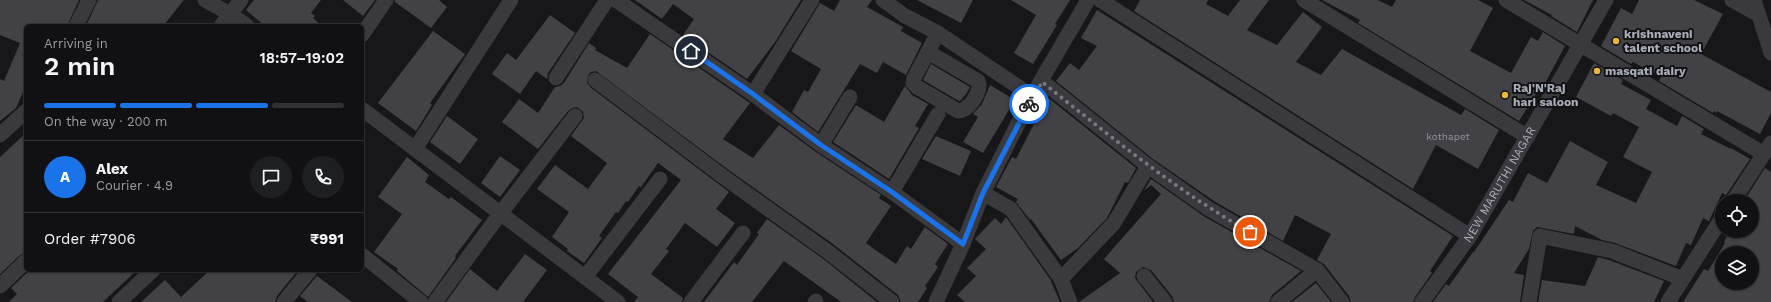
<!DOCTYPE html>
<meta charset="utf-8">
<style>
body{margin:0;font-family:"Work Sans",sans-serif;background:#1e1f21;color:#f1f3f6;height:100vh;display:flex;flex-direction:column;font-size:15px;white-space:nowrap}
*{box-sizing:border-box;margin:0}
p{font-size:13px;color:#9c9da0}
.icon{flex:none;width:22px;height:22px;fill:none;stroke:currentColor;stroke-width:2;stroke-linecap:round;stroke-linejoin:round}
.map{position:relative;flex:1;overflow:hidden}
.side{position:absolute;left:24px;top:24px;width:340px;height:248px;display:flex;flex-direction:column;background:#111113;border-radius:6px;box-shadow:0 1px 3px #0004,0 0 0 1px #303133}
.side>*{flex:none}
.controls{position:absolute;left:1715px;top:194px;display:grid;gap:8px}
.controls a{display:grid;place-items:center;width:44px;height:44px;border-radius:50%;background:#111113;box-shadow:0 1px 3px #0004,0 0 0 1px #303133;font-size:20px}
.pin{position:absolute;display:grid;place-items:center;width:34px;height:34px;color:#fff;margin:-17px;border:2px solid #fff;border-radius:50%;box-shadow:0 1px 4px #0007}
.courier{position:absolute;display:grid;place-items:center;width:40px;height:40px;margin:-20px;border:3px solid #1a73e8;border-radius:50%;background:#fff;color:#222;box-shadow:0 1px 5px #0007}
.headline em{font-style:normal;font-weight:600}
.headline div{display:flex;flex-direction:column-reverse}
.headline{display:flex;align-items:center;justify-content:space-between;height:68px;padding:0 20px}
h1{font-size:26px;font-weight:600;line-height:30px}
.bar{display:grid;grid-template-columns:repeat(4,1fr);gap:6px 4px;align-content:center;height:48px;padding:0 20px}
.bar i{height:5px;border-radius:3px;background:#303133}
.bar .active{background:#1a73e8}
.bar p{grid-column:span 4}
.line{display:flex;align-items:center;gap:10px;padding:0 20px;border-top:1px solid #303133}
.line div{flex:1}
.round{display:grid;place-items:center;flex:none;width:42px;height:42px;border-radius:21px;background:#1e1f21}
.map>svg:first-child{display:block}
.building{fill:#424246;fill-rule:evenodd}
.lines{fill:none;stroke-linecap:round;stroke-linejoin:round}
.street{stroke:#39393e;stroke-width:15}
.done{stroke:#777981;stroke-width:4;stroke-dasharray:0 7.2}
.route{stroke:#1a73e8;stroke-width:5}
.poi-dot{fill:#ebb63d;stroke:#121214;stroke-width:1.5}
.labels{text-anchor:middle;stroke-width:4;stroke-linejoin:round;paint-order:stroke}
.number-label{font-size:10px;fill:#90939c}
.poi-label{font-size:12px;font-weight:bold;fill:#aaaeb9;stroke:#121214;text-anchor:start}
.street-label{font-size:12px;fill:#aaaeb9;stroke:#121214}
</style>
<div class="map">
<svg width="1771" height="302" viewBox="0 0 1771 302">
<rect width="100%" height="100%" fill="#171719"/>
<!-- building -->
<path class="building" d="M 0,0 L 79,0 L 67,26 L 26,26 L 26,85 L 16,108 L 0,121 L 0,79 L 4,81 L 20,43 L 0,35 Z
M 98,0 L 184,0 L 163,26 L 86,26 Z
M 254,0 L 321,0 L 311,13 L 315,16 L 313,18 L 322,26 L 265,26 L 246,10 Z
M 343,0 L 375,0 L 363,16 Z
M 395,0 L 439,0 L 447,7 L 431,28 L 395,2 Z
M 635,0 L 801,0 L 775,42 L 747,79 L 683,35 L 694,19 L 673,4 L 662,19 Z
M 840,0 L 872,0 L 867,7 L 903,27 L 901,31 L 922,43 L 906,75 L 883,62 L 877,73 L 860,64 L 818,132 L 792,112 L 804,90 L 808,92 L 821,69 L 791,51 L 820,3 L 834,11 Z
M 917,0 L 973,0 L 961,23 Z
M 1011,0 L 1070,0 L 1055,24 L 1057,25 L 1033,64 L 1014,53 L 1036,15 Z
M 1140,0 L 1208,0 L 1206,4 L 1228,16 L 1240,0 L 1269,0 L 1247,30 L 1277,45 L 1303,12 L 1322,27 L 1296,62 L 1321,75 L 1342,49 L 1461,115 L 1465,109 L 1499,130 L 1478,169 L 1436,145 L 1413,189 L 1134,11 Z
M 1322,0 L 1378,0 L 1392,7 L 1396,0 L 1478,0 L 1493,8 L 1470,51 L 1511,73 L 1531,37 L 1538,41 L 1543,32 L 1565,46 L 1543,87 L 1541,86 L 1519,121 L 1358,23 L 1360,20 Z
M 1524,0 L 1593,0 L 1577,32 L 1551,16 L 1552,15 Z
M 1639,0 L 1694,0 L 1723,14 L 1701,54 L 1771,92 L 1771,113 L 1760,134 L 1717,111 L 1716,113 L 1714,111 L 1713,113 L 1659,81 L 1661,77 L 1633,62 L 1631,64 L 1601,46 L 1621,8 L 1632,14 Z
M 1097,10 L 1453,236 L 1430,271 L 1432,273 L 1415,297 L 1413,302 L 1351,302 L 1349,296 L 1324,264 L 1317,260 L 1331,234 L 1295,215 L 1283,241 L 1214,201 L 1153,159 L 1056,81 L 1070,63 L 1079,70 L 1097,46 L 1081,38 Z
M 550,15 L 575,33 L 548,73 L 547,79 L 536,71 L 520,94 L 492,74 L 507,53 L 516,60 Z
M 433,31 L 465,54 L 430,103 L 432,105 L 416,131 L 378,103 Z
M 650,34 L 750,103 L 723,139 L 753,158 L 779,125 L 816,152 L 881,195 L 879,198 L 891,206 L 866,243 L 874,249 L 896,264 L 907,246 L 911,249 L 925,227 L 948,244 L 935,264 L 938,267 L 925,286 L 927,288 L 918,302 L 901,302 L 898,295 L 833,244 L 730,171 L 596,71 L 591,72 L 588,75 L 587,83 L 590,87 L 729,192 L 716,209 L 735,223 L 717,247 L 685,223 L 666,249 L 669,251 L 651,274 L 683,298 L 682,302 L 634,302 L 638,297 L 608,274 L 681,180 L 658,163 L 641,187 L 639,186 L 628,202 L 626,201 L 618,213 L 616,212 L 599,236 L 602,238 L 584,263 L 567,251 L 568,249 L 552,237 L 569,212 L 537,189 L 555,165 L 588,189 L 607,163 L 571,136 L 584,118 L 583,112 L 577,107 L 572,108 L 568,111 L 538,149 L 502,122 L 519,99 L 538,113 L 555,87 L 560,86 L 564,83 L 589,43 L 596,48 L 595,50 L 627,68 Z
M 1594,63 L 1623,80 L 1621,84 L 1651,100 L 1646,109 L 1677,126 L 1682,116 L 1704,129 L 1701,134 L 1731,149 L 1731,148 L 1750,159 L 1726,195 L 1722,193 L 1709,221 L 1703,218 L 1691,245 L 1686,243 L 1676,266 L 1615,243 L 1602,240 L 1575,226 L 1574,234 L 1537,227 L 1533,231 L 1529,249 L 1514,273 L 1524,275 L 1520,302 L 1433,302 L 1446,284 L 1449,286 L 1473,252 L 1474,252 L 1509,200 L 1513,202 L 1528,173 L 1547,183 L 1570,141 L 1608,162 L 1596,185 L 1636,203 L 1652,172 L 1623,157 L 1639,127 L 1613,113 L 1611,116 L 1576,97 Z
M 931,64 L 970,87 L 966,94 L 961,100 L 959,101 L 923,80 Z
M 990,85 L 1015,100 L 983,153 L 963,142 L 978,117 L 973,114 L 982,104 Z
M 905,86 L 912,95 L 928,104 L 915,126 L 919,128 L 889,179 L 833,142 L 856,105 L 884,122 Z
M 1046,96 L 1136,168 L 1128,183 L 1125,182 L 1107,218 L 1078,248 L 1061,260 L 1031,219 L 1030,220 L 1016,202 L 1018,199 L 996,187 L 1012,157 L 1016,159 L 1035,122 L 1033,121 Z
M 447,116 L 478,139 L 460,164 L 430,142 Z
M 26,133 L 26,252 L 20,255 L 0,274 L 0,157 Z
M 936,136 L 971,151 L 960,176 L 922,159 Z
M 500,156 L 520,170 L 500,197 L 481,183 Z
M 407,157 L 429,175 L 425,182 L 449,199 L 451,197 L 482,220 L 455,256 L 456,258 L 428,297 L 397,271 L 398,269 L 374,252 L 402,214 L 378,197 Z
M 1765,168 L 1771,172 L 1771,302 L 1683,302 L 1704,269 L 1708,271 L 1725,243 L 1724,242 L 1730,231 L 1752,231 L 1752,201 L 1744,201 ZM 1722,253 L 1752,253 L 1752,283 L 1722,283 Z
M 1151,179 L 1205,217 L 1301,271 L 1272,295 L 1269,302 L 1174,302 L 1172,296 L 1151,270 L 1143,267 L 1136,272 L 1135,278 L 1153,302 L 1079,302 L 1120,273 L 1104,259 L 1161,194 L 1151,185 L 1144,191 Z
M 1006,217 L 1050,279 L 1060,302 L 965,302 L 957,295 L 976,276 L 967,268 L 986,249 L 975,239 L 995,218 L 1001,224 Z
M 767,219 L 822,258 L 877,302 L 841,302 L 784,261 L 752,302 L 704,302 L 734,262 L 737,265 L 759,234 L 757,233 Z
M 525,254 L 547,270 L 523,302 L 446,302 L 470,269 L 497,291 Z
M 1598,257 L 1609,260 L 1664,281 L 1654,302 L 1538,302 L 1542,280 L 1585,286 Z
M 30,270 L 137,270 L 103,302 L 9,302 L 17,294 L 11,288 Z
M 210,270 L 298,270 L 277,296 L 275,302 L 141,302 L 165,280 L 181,297 Z
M 317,276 L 352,302 L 308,302 L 300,296 Z
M 1316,283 L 1331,302 L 1292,302 Z"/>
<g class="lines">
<!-- street -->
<g class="street">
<path d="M 205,0 L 230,14 L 247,26"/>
<path d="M 616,0 L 753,94 L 821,145 L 892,192 L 963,244"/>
<path d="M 883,0 L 905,16 L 938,33 L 1032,96"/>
<path d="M 1100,0 L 1470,236"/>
<path d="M 1304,0 L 1528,137"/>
<path d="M 1506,0 L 1764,154"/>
<path d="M 1732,0 L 1757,14"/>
<path d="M 1754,0 L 1771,53"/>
<path d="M 76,26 L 89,0"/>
<path d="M 221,26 L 241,0"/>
<path d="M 362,35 L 386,0"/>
<path d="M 928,52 L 978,81 C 983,90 969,111 958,111 L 917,87 L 913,83 L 914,78 L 938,33"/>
<path d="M 556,78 L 607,0"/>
<path d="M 595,80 L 725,178 L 827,251 L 892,302"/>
<path d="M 1042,81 L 1148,166 L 1209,209 L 1317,270 L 1342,302"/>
<path d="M 753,94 L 812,0"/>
<path d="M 362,109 L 618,302"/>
<path d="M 0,135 L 26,111"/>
<path d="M 821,145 L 850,97"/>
<path d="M 415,149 L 511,0"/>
<path d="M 892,192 L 938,114"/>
<path d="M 983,193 L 1011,209 L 1061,279 L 1070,302"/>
<path d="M 1733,201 L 1771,143"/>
<path d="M 362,255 L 421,302"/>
<path d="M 1144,276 L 1165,302"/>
<path d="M 585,277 L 660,179"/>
<path d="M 1061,279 L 1114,223 L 1148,166"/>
<path d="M 0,286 L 26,261"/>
<path d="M 119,302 L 153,270"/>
<path d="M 284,302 L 310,270"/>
<path d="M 435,302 L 500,214 L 575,116"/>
<path d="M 691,302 L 743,233"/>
<path d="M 815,302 L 816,301"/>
<path d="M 936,302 L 963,244 L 983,193 L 1032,96 L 1088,0"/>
<path d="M 1278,302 L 1317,270"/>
<path id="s1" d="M 1422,302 L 1470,236 L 1606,0"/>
<path d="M 1529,302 L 1540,236 L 1612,251 L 1683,279"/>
<path d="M 1668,302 L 1722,218"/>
</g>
</g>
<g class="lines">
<!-- done -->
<path class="done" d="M 1029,104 L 1042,82 C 1109,135 1175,190 1250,232"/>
<!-- route -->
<path class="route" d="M 691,51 L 753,94 L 821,145 L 892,192 L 963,244 L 983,193 L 1029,104"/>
</g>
<!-- markers -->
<g class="poi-dot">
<circle cx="1616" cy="41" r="4"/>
<circle cx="1597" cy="71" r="4"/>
<circle cx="1505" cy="95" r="4"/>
</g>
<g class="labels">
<!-- number labels -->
<g class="number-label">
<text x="1448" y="140">kothapet</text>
</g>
<!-- poi labels -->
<g class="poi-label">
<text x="1624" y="38">krishnaveni<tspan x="1624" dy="14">talent school</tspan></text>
<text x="1605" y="75">masqati dairy</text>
<text x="1513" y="92">Raj'N'Raj<tspan x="1513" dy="14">hari saloon</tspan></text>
</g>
<!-- street labels -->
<g class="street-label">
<text dy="4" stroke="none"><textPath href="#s1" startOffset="141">NEW MARUTHI NAGAR</textPath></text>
</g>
</g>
</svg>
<div class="controls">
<a><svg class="icon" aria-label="locate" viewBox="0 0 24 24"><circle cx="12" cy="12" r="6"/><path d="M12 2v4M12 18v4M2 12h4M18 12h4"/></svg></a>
<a><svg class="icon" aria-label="layers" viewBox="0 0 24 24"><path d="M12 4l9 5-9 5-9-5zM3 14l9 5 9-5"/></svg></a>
</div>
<div class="pin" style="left:1250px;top:232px;background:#ea580c"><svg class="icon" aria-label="bag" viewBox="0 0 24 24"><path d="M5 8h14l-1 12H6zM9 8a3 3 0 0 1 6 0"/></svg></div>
<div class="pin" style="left:691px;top:51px;background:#1f2937"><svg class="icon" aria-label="home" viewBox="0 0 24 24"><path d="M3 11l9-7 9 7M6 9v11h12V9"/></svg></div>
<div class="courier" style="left:1029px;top:104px"><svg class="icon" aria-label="bike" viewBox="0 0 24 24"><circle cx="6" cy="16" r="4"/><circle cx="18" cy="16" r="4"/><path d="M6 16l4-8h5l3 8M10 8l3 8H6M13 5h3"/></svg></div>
<section class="side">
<div class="headline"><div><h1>2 min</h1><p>Arriving in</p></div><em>18:57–19:02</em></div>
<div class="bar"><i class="active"></i><i class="active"></i><i class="active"></i><i></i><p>On the way · 200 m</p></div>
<div class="line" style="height:72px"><b class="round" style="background:#1a73e8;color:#fff">A</b><div><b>Alex</b><p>Courier · 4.9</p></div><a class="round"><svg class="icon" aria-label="chat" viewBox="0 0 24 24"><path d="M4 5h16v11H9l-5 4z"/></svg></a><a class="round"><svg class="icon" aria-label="phone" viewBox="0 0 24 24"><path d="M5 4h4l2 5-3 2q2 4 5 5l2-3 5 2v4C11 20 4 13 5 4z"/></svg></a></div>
<div class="line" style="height:52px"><div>Order #7906</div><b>₹991</b></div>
</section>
</div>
